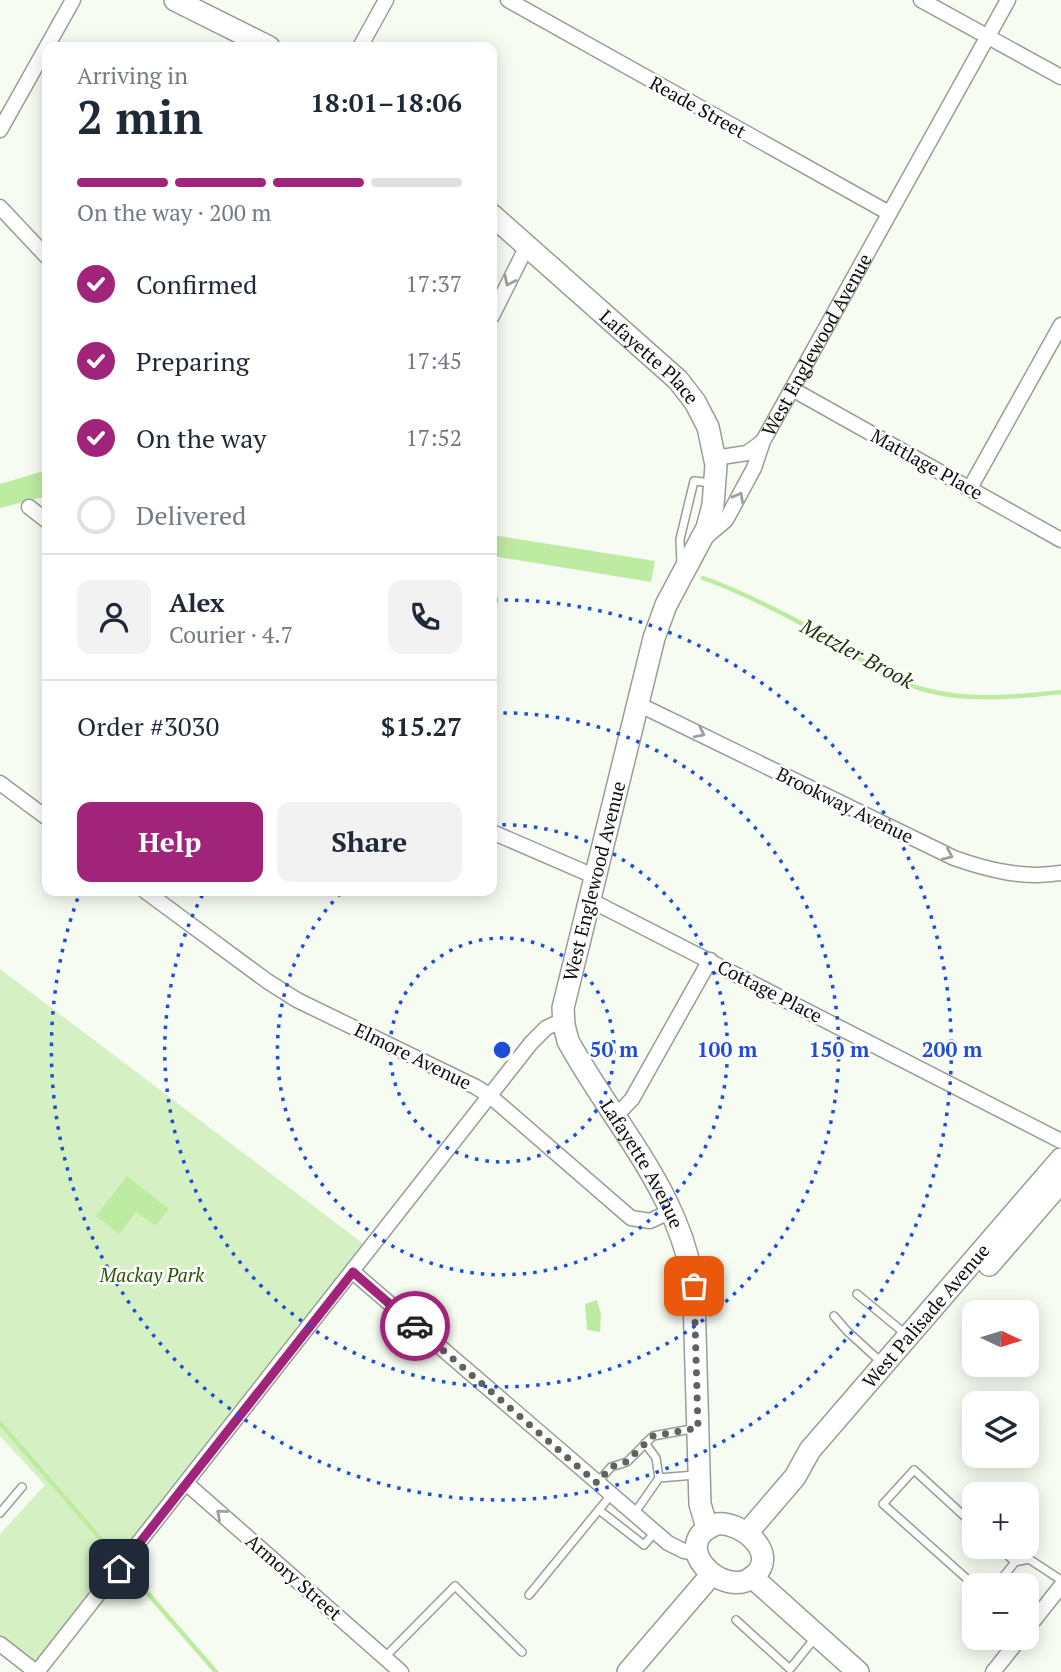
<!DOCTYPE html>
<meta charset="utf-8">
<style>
body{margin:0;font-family:"PT Serif",serif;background:#f2f2f3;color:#1f2937;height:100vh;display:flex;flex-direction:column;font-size:26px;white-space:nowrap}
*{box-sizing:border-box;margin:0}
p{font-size:23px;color:#747a83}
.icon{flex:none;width:38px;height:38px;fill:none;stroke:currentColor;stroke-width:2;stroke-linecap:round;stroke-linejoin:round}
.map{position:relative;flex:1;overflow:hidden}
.sheet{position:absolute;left:42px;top:42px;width:455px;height:854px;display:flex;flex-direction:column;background:#fff;border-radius:14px;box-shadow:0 4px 18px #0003}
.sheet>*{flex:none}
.needle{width:46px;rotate:94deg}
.fabs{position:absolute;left:962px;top:1300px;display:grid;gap:14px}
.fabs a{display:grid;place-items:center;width:77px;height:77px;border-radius:14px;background:#fff;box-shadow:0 4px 18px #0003;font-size:35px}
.pin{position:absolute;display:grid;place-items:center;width:60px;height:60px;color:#fff;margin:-30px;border-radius:14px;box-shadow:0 4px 10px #0006}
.courier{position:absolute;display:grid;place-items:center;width:70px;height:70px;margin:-35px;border:5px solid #a02479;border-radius:50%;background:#fff;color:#222;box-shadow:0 2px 9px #0007}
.overview em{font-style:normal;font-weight:700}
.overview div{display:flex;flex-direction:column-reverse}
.overview{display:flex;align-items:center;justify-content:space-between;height:119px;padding:0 35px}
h1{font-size:46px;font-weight:700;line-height:52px}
.bar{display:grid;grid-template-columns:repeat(4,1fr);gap:10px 7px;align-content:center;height:84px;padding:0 35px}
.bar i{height:9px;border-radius:5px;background:#e0e1e3}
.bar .on{background:#a02479}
.bar p{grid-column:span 4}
.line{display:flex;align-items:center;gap:18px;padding:0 35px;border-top:2px solid #e0e1e3}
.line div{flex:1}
.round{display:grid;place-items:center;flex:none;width:74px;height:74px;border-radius:14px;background:#f2f2f3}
ol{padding:0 35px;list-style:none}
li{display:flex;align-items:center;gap:21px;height:77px}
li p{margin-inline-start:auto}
li .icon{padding:7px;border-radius:50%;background:#a02479;color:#fff;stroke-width:4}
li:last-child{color:#747a83}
li i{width:38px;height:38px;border:4px solid #e0e1e3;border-radius:50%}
.action{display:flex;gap:14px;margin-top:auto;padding:14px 35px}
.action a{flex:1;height:80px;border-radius:14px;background:#a02479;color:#fff;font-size:28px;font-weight:700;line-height:80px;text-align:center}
.action a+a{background:#f2f2f3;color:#1f2937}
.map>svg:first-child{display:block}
.green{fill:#d5f1c4}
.water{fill:#beeba2}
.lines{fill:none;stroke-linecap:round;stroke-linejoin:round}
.stream{stroke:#beeba2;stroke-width:4.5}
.lane-casing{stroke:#989e95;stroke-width:10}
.street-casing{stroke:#989e95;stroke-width:17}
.secondary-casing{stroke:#989e95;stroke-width:24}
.lane{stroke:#fff;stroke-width:7}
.street{stroke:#fff;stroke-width:14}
.secondary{stroke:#fff;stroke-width:21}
.oneway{stroke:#9f9f9e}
.done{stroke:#5f635d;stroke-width:7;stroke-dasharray:0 12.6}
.route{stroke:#a02479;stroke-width:9}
.ring{fill:none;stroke:#1d4ed8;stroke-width:3.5;stroke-dasharray:3.5 7}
.labels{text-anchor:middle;stroke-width:5;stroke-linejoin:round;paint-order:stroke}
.street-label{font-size:19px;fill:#0e100d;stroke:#fff}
.park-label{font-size:19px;font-style:italic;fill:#2d5306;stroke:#fff}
.water-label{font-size:21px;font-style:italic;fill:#1d3704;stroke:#fff}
.centre{fill:#1d4ed8;stroke:#fff;stroke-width:3.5}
.ring-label{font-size:21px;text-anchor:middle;font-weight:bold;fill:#1d4ed8;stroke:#fff;stroke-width:5;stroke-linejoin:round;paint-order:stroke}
</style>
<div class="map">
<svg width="1061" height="1672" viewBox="0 0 1061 1672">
<rect width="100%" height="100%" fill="#f6fcf2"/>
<!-- green -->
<path class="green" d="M 0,969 L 369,1248 L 29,1671 L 0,1647 L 0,1534 L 45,1485 L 0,1436 Z"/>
<!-- water -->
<path class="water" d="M 47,470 L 47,496 L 0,508 L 0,484 Z
M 492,535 L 655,561 L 651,582 L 492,556 Z
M 127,1176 L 169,1209 L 155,1226 L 136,1212 L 119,1234 L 96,1216 Z
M 597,1300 L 601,1315 L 600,1332 L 587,1330 L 585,1304 Z"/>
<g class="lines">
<!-- stream -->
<path class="stream" d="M 703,578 C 740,591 775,609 810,628 C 847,649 881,677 922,689 C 966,702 1017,697 1061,692
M 0,1423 L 216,1672"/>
<!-- lane casing -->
<g class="lane-casing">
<path id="lane" d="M 681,565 L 680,539 L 694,481 L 712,483
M 857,1294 L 908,1336
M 834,1316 L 847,1331 L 881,1362
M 645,1443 L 656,1458 L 659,1478
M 598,1482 L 611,1467 L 627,1462 L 653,1436 L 697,1428
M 599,1510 L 644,1545 L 655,1532
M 0,1513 L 22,1487
M 634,1514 L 659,1478 L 695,1475
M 975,1526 L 914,1470 L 883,1504 L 975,1586
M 998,1547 L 1015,1562
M 996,1586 L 1015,1562 L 1029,1559 L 1061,1580
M 529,1595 L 611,1495
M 736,1620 L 790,1669 L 815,1638
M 385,1657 L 455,1586 L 522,1652"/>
</g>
<!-- street casing -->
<g class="street-casing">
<g id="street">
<path d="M 508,0 L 889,213"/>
<path d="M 921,0 L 1061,77"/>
<path d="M 360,47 L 386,0"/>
<path d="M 0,130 L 73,0"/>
<path d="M 0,207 L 47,257"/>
<path d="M 492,316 L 527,246"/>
<path d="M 792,389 L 1061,540"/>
<path d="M 715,458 L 747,453 L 762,442"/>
<path d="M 970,488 L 1061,325"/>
<path d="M 29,507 L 47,521"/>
<path id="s1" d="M 706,537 L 726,520 L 754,468 L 763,441 L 1008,0"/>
<path d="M 638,704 L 954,858 C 988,870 1024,879 1061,873"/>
<path d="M 0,783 L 47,818"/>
<path d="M 492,832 L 596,877"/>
<path d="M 145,891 L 267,981 L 297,1000 L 476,1087 L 490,1096 L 631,1218 L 650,1221 L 671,1211"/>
<path d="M 590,900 L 1061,1141"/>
<path d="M 615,1117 L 632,1099 L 710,960"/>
<path d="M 353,1272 L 668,1543 L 684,1551 L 697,1553"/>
<path d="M 186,1483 L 401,1672"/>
<path d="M 1027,1629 L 1061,1586"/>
<path d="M 0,1644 L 36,1672"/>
<path d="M 37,1672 L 531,1043 L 546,1028 L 563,1020"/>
<path d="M 993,1672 L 1020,1638"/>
</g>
</g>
<!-- secondary casing -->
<g class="secondary-casing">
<g id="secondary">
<path d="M 175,0 L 269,47"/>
<path id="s2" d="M 492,215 L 678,380 L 695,402 L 708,427 L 716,465 L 713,505 L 707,528 L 666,605 L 654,638 L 563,1008 L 564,1025 L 568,1041 C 612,1122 689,1202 694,1298 L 700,1504 L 707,1528"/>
<path d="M 989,1265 L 1061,1182"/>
<path d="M 717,1524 C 741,1521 780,1553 754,1576 C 724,1602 665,1543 717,1524 Z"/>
<path id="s3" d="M 747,1533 L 795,1477 L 810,1450 L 1061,1159"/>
<path d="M 752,1577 L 858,1672"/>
<path d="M 628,1672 L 712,1574"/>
</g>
</g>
<!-- lane -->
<use href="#lane" class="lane"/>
<!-- street -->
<use href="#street" class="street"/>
<!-- secondary -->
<use href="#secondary" class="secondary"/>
</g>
<!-- one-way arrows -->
<defs><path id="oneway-chevron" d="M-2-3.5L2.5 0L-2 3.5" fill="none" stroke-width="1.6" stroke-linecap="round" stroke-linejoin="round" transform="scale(1.75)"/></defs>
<g class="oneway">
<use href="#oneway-chevron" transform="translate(509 281) rotate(116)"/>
<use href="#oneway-chevron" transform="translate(739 497) rotate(-61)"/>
<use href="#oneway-chevron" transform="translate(700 733) rotate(26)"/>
<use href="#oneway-chevron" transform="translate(948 855) rotate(25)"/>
<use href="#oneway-chevron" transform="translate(221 1514) rotate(-139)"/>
</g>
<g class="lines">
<!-- done -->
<path class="done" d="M 415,1326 L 597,1483 L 611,1467 L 626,1462 L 653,1436 L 698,1428 L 694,1286"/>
<!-- route -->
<path class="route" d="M 119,1569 L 353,1272 L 415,1326"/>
</g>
<!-- distance rings -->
<g class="ring">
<circle cx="502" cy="1050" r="112"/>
<path d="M492 825A225 225 0 1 1 343 891"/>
<path d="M493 713A337 337 0 1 1 204 892"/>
<path d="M494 600A450 450 0 1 1 80 892"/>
</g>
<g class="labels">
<!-- street labels -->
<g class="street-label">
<text transform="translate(698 107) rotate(29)" y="7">Reade Street</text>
<text dy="7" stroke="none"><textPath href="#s1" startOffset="224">West Englewood Avenue</textPath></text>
<text dy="7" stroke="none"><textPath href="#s2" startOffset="212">Lafayette Place</textPath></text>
<text transform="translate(927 464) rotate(29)" y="7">Mattlage Place</text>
<text transform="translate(845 805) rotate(26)" y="7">Brookway Avenue</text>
<text transform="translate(594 881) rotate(-76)" y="7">West Englewood Avenue</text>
<text transform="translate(770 991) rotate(27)" y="7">Cottage Place</text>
<text transform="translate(413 1056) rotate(26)" y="7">Elmore Avenue</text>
<text dy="7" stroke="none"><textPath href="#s2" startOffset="1088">Lafayette Avenue</textPath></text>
<text dy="7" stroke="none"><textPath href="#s3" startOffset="282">West Palisade Avenue</textPath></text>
<text transform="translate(294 1577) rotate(41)" y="7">Armory Street</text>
</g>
<!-- park labels -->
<g class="park-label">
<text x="152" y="1282">Mackay Park</text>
</g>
<!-- water labels -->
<g class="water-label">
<text transform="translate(857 654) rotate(28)" y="7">Metzler Brook</text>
</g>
</g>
<circle cx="502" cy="1050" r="10" class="centre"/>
<g class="ring-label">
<text x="614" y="1057">50 m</text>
<text x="727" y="1057">100 m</text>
<text x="839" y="1057">150 m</text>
<text x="952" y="1057">200 m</text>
</g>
</svg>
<div class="fabs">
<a><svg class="needle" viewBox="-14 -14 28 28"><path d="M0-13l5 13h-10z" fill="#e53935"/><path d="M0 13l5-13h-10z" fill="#747a83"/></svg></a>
<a><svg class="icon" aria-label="layers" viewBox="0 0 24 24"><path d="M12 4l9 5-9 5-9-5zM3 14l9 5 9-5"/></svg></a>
<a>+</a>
<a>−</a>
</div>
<div class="pin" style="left:694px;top:1286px;background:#ea580c"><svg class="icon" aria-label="bag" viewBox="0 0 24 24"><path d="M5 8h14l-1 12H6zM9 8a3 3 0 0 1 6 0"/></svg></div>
<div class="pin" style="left:119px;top:1569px;background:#1f2937"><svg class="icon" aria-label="home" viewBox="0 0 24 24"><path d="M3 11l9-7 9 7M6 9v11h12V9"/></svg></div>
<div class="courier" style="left:415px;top:1326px"><svg class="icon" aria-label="car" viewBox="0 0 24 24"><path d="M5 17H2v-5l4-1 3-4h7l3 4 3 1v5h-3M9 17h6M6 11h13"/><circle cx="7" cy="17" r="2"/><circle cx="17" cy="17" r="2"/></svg></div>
<section class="sheet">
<div class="overview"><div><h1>2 min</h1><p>Arriving in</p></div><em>18:01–18:06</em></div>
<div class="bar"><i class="on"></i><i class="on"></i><i class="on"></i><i></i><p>On the way · 200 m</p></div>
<ol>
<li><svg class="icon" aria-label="check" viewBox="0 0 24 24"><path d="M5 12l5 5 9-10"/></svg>Confirmed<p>17:37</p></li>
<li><svg class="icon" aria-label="check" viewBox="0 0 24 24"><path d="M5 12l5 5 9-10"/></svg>Preparing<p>17:45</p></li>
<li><svg class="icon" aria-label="check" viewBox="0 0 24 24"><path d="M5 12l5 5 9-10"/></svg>On the way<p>17:52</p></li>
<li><i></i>Delivered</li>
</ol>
<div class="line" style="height:126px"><a class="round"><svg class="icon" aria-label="person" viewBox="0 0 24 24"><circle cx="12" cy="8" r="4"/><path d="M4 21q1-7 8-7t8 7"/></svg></a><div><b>Alex</b><p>Courier · 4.7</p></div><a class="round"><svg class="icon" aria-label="phone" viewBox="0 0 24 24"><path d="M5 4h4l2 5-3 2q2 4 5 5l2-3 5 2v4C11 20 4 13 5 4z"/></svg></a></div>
<div class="line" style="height:91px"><div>Order #3030</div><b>$15.27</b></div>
<div class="action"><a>Help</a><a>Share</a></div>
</section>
</div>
